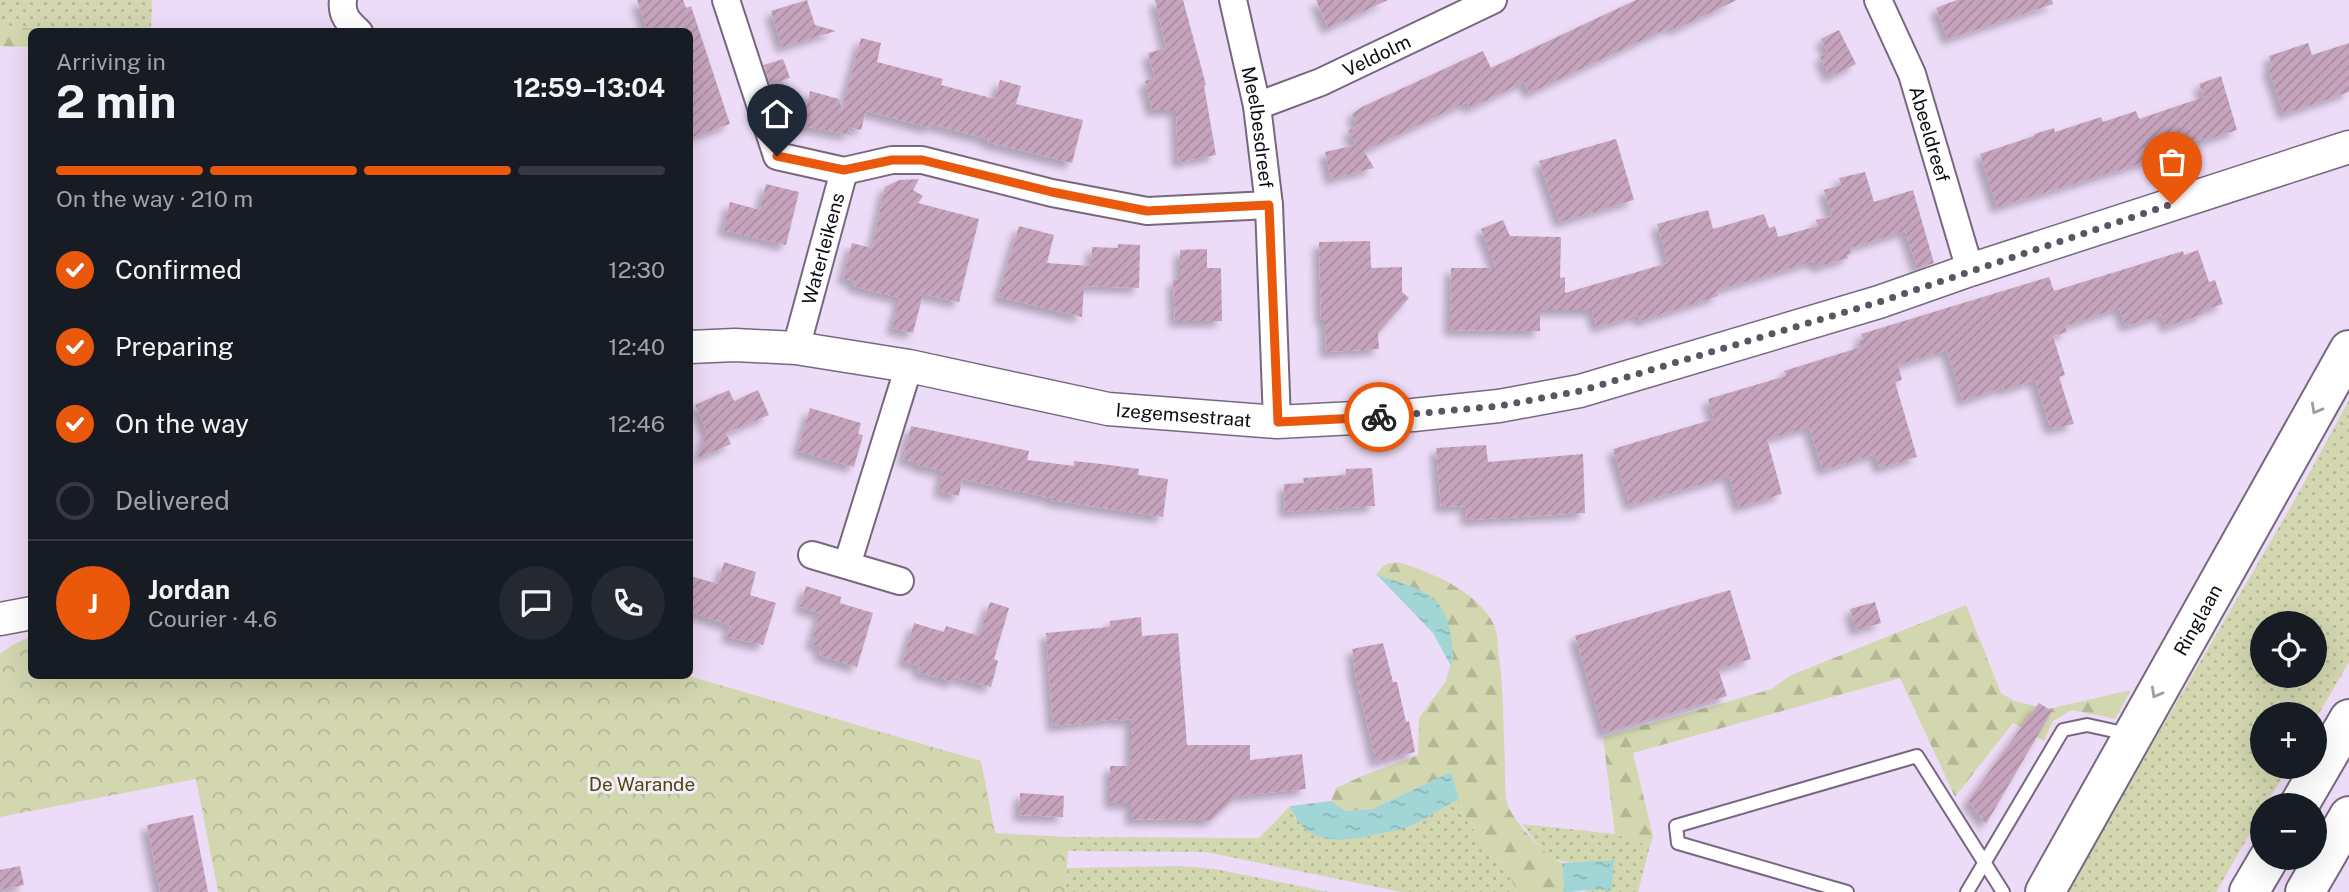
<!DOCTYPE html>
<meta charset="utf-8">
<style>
body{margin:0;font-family:"Public Sans",sans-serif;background:#242831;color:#f1f3f6;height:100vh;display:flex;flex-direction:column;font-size:26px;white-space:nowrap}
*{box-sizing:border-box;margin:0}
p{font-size:23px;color:#9ea1a6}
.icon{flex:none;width:38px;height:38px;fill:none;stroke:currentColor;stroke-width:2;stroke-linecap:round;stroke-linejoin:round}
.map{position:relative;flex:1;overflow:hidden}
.drawer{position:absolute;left:28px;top:28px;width:665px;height:651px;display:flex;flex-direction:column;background:#171b24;border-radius:10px;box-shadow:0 7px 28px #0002}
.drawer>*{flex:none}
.buttons{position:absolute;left:2250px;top:611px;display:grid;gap:14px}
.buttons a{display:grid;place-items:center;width:77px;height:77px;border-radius:50%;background:#171b24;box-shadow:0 7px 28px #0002;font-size:35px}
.pin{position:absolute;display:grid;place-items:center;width:60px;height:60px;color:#fff;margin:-72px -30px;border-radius:50% 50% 50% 0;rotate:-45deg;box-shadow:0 0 7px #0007}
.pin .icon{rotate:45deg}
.courier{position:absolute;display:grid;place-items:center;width:70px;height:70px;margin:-35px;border:5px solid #ea580c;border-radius:50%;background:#fff;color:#222;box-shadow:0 2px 9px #0007}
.overview em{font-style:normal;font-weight:700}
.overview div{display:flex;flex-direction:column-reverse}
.overview{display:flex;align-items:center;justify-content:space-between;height:119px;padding:0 28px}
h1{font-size:46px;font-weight:700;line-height:52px}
.bar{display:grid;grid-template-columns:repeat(4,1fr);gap:10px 7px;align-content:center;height:84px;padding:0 28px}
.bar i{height:9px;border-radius:5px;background:#363941}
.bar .selected{background:#ea580c}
.bar p{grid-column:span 4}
.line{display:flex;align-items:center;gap:18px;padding:0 28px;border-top:2px solid #363941}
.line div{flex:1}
.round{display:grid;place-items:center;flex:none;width:74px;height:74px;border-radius:37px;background:#242831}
ol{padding:0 28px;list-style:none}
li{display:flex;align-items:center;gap:21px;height:77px}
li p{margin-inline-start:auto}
li .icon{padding:7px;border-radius:50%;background:#ea580c;color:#fff;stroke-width:4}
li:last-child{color:#9ea1a6}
li i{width:38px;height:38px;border:4px solid #363941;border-radius:50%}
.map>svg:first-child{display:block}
.grass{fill:url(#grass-dots);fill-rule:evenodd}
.forest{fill:url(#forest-firs)}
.park{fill:url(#park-crowns)}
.water{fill:url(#water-ripples)}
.building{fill:url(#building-hatch);filter:url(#shadow)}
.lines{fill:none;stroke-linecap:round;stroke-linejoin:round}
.service-casing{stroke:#77687f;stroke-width:16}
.minor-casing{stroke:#77687f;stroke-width:30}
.tertiary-casing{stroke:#77687f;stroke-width:35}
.primary-casing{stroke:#77687f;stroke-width:42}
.motorway-casing{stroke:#77687f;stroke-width:42}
.service{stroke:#fff;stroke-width:12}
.minor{stroke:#fff;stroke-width:26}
.tertiary{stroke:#fff;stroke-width:32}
.primary{stroke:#fff;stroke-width:38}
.motorway{stroke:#fff;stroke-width:38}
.oneway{stroke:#9f9da0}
.done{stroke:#5d5362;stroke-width:7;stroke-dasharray:0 12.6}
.route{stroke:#ea580c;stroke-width:9}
.labels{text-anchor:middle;stroke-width:6;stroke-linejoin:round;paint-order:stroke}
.street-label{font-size:19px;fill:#0f0912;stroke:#f7ecfc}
.park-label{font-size:19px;fill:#494c09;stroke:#f7ecfc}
</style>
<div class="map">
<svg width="2349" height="892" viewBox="0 0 2349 892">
<defs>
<pattern id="grass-dots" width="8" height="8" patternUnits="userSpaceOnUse" patternTransform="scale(1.75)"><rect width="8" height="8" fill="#d3d7b0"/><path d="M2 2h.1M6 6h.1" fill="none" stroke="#b4b796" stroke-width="1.8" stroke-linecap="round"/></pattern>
<pattern id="forest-firs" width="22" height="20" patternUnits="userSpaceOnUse" patternTransform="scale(1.75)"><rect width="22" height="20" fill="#d3d7b0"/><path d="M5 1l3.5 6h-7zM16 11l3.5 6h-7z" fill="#b4b796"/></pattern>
<pattern id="park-crowns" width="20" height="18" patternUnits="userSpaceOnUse" patternTransform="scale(1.75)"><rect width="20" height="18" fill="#d3d7b0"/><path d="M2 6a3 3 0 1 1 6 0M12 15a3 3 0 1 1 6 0" fill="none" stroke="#b4b796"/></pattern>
<pattern id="water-ripples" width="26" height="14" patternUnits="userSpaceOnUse" patternTransform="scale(1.75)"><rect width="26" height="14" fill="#a1d5d6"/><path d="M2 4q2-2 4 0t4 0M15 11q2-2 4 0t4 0" fill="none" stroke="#89b6b7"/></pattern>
<pattern id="building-hatch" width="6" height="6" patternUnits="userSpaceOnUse" patternTransform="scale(1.75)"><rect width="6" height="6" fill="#c7a4bd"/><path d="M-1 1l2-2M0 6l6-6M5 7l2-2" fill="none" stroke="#aa8ca1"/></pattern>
<filter id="shadow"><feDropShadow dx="-6" dy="6" stdDeviation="3.5" flood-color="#0004"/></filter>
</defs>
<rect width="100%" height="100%" fill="#eddcf7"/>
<!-- grass -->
<path class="grass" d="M 0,0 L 152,0 L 151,31 L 0,28 Z
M 2349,400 L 2349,662 L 2315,720 L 2315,714 L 2263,714 L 2263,766 L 2288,767 L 2266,805 L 2263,805 L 2263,811 L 2216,892 L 2066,892 L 2293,503 ZM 2263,623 L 2315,623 L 2315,676 L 2263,676 Z
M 1459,799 L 1462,814 L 1483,843 L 1503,862 L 1517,892 L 1401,892 L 1206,852 L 1068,851 L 1069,837 L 1259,838 L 1290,806 L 1295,819 L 1406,828 Z
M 1522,824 L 1615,834 L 1650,846 L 1638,892 L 1583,892 L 1594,887 L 1614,860 C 1560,863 1556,871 1522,824 Z
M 1181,866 L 1215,869 L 1329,892 L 1065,892 L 1067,868 Z"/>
<!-- forest -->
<path class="forest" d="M 0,28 L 133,30 L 32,32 L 31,47 L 0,46 Z
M 1398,562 C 1431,572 1479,592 1494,625 C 1498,634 1497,647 1499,657 C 1504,692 1503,728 1505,763 C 1505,776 1504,793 1508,806 C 1516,824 1544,855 1562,863 L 1564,892 L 1517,892 L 1503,862 L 1483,843 L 1462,814 L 1451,772 L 1372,809 L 1345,811 L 1331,801 L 1336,788 L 1362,776 L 1418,755 L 1419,718 L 1446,681 L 1453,655 L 1395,582 L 1376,574 L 1386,564 Z
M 1966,605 L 2001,693 L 2014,701 L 2048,709 L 2131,690 L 2115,719 L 2072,710 L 2053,721 L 2044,741 L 2013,723 L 1955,797 L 1900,678 L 1633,753 L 1653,836 L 1650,846 L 1615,834 L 1603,737 L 1772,689 L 1789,676 Z"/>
<!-- park -->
<path class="park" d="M 31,636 L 32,676 L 689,676 L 981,761 L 995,833 L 1069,837 L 1065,892 L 218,892 L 196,779 L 0,817 L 0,654 L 11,646 Z"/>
<!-- water -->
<path class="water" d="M 1376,574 C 1411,588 1444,589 1450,632 C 1452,644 1454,654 1451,666 L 1433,633 Z
M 1451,772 L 1459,799 C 1441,808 1424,821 1405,828 C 1395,831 1383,833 1373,835 C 1338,843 1305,845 1290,806 L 1331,801 L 1345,811 L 1372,809 Z
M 1614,860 L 1611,891 C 1592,887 1583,892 1564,892 L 1562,863 Z"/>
<!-- building -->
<path class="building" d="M 637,0 L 683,0 L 686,8 L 691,6 L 730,124 L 690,138 L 690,30 L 648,32 Z
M 807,0 L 815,25 L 836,31 L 782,47 L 771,11 Z
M 1155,0 L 1183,0 L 1206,85 L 1204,86 L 1216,155 L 1178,162 L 1176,110 L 1152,110 L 1145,81 L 1155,78 L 1148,53 L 1166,48 Z
M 1316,0 L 1388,0 L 1328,28 Z
M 1636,0 L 1737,0 L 1674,30 L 1672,26 L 1530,93 L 1524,82 L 1470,108 L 1467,102 L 1364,151 L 1374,168 L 1331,179 L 1325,152 L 1356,145 L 1348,131 L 1358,126 L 1352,114 L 1362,107 L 1483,51 L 1491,68 Z
M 1957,0 L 2052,0 L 2053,4 L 1948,39 L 1936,8 Z
M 1839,30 L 1856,64 L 1830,77 L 1820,57 L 1828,53 L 1821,39 Z
M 861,38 L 881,43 L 877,62 L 943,79 L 941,85 L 995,99 L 1000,80 L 1021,86 L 1016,104 L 1083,120 L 1072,163 L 987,142 L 988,139 L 931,124 L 931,128 L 866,111 L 861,130 L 848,127 L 851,135 L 803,126 L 810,91 L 839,99 L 842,110 Z
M 2308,43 L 2312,55 L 2349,43 L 2349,92 L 2284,114 L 2268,67 L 2272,66 L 2269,56 Z
M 783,59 L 790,78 L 770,84 L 764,65 Z
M 2221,76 L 2237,130 L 2203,141 L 2203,138 L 2150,154 L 2152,160 L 1997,207 L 1980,154 L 2034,136 L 2034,134 L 2054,128 L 2055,132 L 2101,117 L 2103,122 L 2136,111 L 2139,119 L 2204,97 L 2199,84 Z
M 1616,139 L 1634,200 L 1560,222 L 1539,161 Z
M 1865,172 L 1874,202 L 1913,190 L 1934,263 L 1918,269 L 1905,231 L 1850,248 L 1851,254 L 1847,255 L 1848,258 L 1816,267 L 1814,261 L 1717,290 L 1718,296 L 1640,321 L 1638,315 L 1597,327 L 1592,310 L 1540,310 L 1540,331 L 1450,330 L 1451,268 L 1496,268 L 1481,229 L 1503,220 L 1510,236 L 1561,237 L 1560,278 L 1565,277 L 1565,293 L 1668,263 L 1657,224 L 1708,210 L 1713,229 L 1764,214 L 1769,228 L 1775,226 L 1778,237 L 1818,226 L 1816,220 L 1832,216 L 1824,190 L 1841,185 L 1839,178 Z
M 919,179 L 913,190 L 923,196 L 918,203 L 979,219 L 959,302 L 923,294 L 913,333 L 892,328 L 900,298 L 853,286 L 854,281 L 843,278 L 852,243 L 872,248 L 885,187 L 899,180 Z
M 766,184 L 799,192 L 786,245 L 723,230 L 730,202 L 760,210 Z
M 1019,226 L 1054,235 L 1047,263 L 1091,266 L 1092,247 L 1118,248 L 1118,244 L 1140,245 L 1139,288 L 1084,286 L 1082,317 L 998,297 Z
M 1370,241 L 1371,268 L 1402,267 L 1402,292 L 1409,298 L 1378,333 L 1379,349 L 1326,352 L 1325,320 L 1321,320 L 1319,242 Z
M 1207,249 L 1207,268 L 1221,268 L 1222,321 L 1175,321 L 1173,280 L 1180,279 L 1180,250 Z
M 2198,250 L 2209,282 L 2215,280 L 2223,304 L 2202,311 L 2203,314 L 2166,327 L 2162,315 L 2126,326 L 2119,308 L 2065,326 L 2067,332 L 2053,336 L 2065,375 L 2059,377 L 2074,424 L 2051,429 L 2035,380 L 2004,390 L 2003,387 L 1963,401 L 1947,350 L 1898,365 L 1902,380 L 1895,382 L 1917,457 L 1880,468 L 1875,454 L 1823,470 L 1809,427 L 1767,439 L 1782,494 L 1739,507 L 1729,476 L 1630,505 L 1613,449 L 1714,419 L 1708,399 L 1786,376 L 1784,371 L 1861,347 L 1859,340 L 1863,340 L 1861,334 L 2049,277 L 2054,291 L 2183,251 L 2184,255 Z
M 729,390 L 734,401 L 758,390 L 769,415 L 726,433 L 731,444 L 698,458 L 707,432 L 695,405 Z
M 810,408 L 861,423 L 858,434 L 863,435 L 854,467 L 798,451 Z
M 911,426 L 1029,451 L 1027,460 L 1074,466 L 1074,461 L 1110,465 L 1139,469 L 1138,475 L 1168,479 L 1163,517 L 1051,500 L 1051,498 L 962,479 L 959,496 L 939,491 L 943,471 L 917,465 L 917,462 L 903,459 Z
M 1486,445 L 1488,462 L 1583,454 L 1585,513 L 1467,520 L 1466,506 L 1441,507 L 1436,448 Z
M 1372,468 L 1375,506 L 1285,512 L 1284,484 L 1304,483 L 1303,478 L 1346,475 L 1346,469 Z
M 724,562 L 756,572 L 750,595 L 776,603 L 763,645 L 727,637 L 730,625 L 690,612 L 690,576 L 718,584 Z
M 806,586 L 841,597 L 840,603 L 873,613 L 857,667 L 819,655 L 821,647 L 811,644 L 820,613 L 800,607 Z
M 1730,590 L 1751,659 L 1718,669 L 1727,696 L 1604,733 L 1575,636 Z
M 990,602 L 1009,608 L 994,659 L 998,661 L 991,687 L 955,677 L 954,682 L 918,672 L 920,666 L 903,661 L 914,623 L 944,632 L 946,626 L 979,636 Z
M 1875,602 L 1881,623 L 1856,630 L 1850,609 Z
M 1141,617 L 1142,636 L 1178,633 L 1187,745 L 1250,745 L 1250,760 L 1302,754 L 1306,789 L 1237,796 L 1211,820 L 1131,819 L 1131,803 L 1110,803 L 1110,766 L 1131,766 L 1131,719 L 1118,721 L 1118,719 L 1053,726 L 1046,633 L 1110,627 L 1110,621 Z
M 1383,643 L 1393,682 L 1397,682 L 1406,722 L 1409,721 L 1415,752 L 1376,761 L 1353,665 L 1355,665 L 1352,649 Z
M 2039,703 L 2052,711 L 1986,824 L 1968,801 Z
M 1020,793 L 1064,796 L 1063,817 L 1019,815 Z
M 193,815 L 208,892 L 160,892 L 147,825 Z
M 20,866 L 24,885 L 0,890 L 0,870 Z"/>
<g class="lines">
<!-- service casing -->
<g class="service-casing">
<path id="service" d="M 1847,892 L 1678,843 L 1676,826 L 1917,756 L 2003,892
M 1967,892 L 2063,730 L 2087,725 L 2128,734"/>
</g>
<!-- minor casing -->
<g class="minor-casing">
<g id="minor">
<path d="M 343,0 C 341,15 348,22 359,32"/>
<path d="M 726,0 L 777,156 L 844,171 L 892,160 L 922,160 L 1052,193 L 1147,211 L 1269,205"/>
<path id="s1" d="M 1233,0 L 1257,106 L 1269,205 L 1277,422"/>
<path id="s2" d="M 1878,0 L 1912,74 L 1970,270"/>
<path id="s3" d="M 1257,106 L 1321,82 L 1493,0"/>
<path id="s4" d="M 796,348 L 844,171"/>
<path d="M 812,555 L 900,581"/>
<path d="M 847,565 L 909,366"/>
</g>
</g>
<!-- tertiary casing -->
<g class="tertiary-casing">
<g id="tertiary">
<path id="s5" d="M 690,347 L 735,345 L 796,348 L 909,366 L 1108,409 L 1277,422 L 1413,415 L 1499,406 L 1580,391 L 1879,302 L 1970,270 L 2349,147"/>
<path d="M 0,619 L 32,613"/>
</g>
</g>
<!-- primary casing -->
<g class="primary-casing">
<g id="primary">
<path id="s6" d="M 2045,892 L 2349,350"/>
</g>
</g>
<!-- motorway casing -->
<g class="motorway-casing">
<path id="motorway" d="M 2299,805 L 2349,719
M 2249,892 L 2269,858
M 2305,892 L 2349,816"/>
</g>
<!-- service -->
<use href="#service" class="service"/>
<!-- minor -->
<use href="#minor" class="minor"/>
<!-- tertiary -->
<use href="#tertiary" class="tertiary"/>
<!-- primary -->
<use href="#primary" class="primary"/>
<!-- motorway -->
<use href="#motorway" class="motorway"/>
</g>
<!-- one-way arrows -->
<defs><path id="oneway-chevron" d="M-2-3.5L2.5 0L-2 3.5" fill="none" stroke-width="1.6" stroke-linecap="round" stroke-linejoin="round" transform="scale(1.75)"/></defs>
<g class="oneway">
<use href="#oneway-chevron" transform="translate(2316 409) rotate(119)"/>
<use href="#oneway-chevron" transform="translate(2156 693) rotate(119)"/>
</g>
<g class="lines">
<!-- done -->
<path class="done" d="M 1379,417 L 1499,406 L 1580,391 L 1879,302 L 2172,204"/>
<!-- route -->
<path class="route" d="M 777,156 L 844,170 L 892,160 L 922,160 L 1052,192 L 1147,211 L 1269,205 L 1278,422 L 1379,417"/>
</g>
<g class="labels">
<!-- street labels -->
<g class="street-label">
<text dy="7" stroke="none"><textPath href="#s3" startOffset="130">Veldolm</textPath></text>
<text dy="7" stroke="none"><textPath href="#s1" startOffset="130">Meelbesdreef</textPath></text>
<text dy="7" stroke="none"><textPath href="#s2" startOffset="144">Abeeldreef</textPath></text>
<text dy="7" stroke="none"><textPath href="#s4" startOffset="103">Waterleikens</textPath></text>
<text dy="7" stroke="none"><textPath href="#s5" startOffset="500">Izegemsestraat</textPath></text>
<text dy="7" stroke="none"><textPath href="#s6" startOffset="312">Ringlaan</textPath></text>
</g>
<!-- park labels -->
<g class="park-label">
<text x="642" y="791">De Warande</text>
</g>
</g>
</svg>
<div class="buttons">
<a><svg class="icon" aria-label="locate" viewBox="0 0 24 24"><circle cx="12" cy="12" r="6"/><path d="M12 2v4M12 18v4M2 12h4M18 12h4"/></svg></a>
<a>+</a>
<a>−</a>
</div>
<div class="pin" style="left:2172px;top:204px;background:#ea580c"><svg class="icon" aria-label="bag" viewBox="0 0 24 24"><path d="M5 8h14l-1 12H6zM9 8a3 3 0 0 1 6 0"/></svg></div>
<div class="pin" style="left:777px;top:156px;background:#1f2937"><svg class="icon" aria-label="home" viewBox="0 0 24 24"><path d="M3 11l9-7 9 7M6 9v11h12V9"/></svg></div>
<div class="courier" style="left:1379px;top:417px"><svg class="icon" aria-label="bike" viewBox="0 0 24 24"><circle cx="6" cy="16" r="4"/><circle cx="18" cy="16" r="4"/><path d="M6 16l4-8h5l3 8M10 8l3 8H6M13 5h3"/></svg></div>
<section class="drawer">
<div class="overview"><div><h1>2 min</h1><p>Arriving in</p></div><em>12:59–13:04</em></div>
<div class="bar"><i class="selected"></i><i class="selected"></i><i class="selected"></i><i></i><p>On the way · 210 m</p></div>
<ol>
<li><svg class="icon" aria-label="check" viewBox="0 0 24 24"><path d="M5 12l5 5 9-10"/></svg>Confirmed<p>12:30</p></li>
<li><svg class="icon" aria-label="check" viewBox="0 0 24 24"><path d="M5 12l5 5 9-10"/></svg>Preparing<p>12:40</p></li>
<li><svg class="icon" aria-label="check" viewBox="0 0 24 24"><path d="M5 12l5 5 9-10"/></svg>On the way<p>12:46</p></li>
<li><i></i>Delivered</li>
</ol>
<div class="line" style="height:126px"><b class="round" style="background:#ea580c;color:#fff">J</b><div><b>Jordan</b><p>Courier · 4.6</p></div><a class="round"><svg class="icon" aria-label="chat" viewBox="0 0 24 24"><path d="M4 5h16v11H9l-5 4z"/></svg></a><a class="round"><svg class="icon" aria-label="phone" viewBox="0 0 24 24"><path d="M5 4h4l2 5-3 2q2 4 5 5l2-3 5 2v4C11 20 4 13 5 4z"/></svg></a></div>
</section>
</div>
